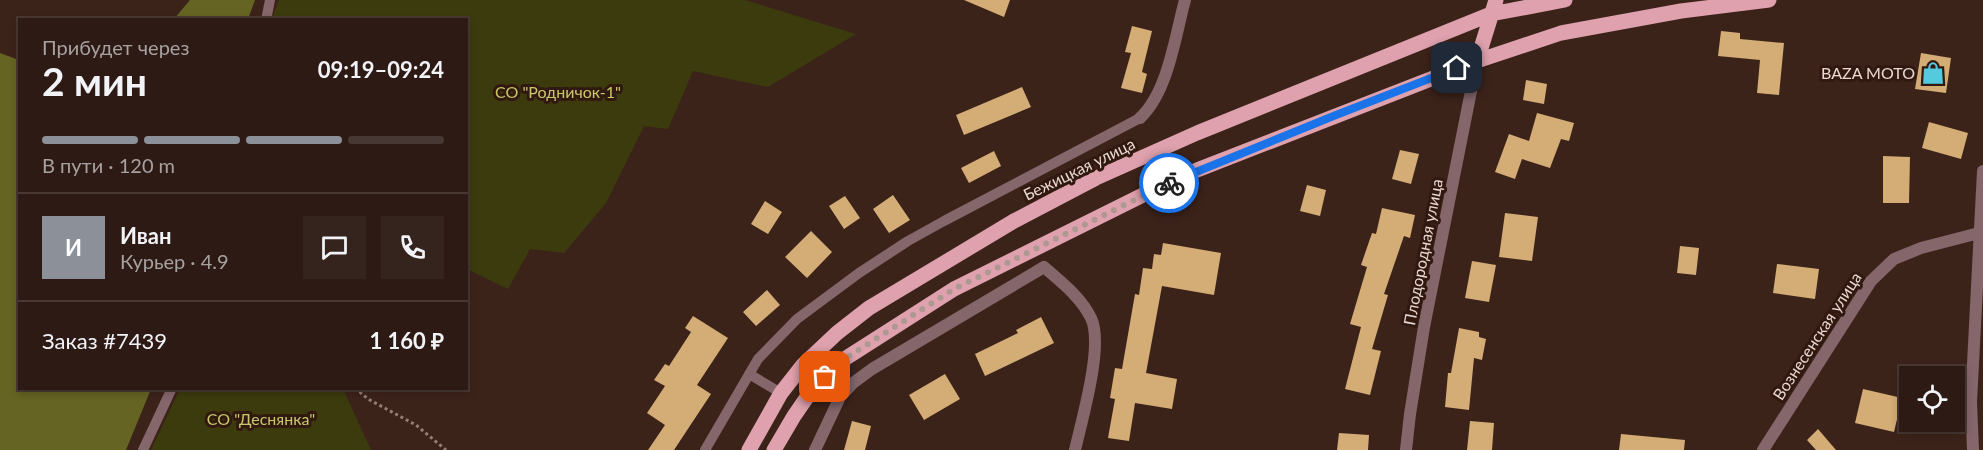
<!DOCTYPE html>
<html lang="ru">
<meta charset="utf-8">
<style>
body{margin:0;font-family:Lato,sans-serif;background:#35231d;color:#f1f3f6;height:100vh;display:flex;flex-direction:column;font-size:22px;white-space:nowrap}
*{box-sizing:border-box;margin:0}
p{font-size:20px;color:#a7a1a0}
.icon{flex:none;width:33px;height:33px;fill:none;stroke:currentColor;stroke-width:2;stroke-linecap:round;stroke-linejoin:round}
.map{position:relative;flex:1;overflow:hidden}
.details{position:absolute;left:18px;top:18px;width:450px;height:372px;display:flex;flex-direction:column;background:#2d1a14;border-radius:0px;box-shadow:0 3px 9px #0003,0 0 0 2px #483834}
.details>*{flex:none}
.tools{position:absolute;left:1899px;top:366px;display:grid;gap:12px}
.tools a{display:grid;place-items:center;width:66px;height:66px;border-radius:0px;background:#2d1a14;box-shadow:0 3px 9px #0003,0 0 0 2px #483834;font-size:30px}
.pin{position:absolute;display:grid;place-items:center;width:51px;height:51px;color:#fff;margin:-26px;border-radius:12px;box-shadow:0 3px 9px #0006}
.courier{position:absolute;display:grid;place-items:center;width:60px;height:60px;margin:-30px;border:4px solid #1a73e8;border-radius:50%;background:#fff;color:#222;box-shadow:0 2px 8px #0007}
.headline em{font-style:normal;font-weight:700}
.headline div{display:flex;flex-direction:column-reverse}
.headline{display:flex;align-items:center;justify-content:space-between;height:102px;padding:0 24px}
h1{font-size:39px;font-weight:700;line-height:45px}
.bar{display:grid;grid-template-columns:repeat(4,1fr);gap:9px 6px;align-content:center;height:72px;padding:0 24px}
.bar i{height:8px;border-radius:4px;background:#483834}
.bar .active{background:#8c9099}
.bar p{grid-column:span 4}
.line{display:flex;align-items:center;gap:15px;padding:0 24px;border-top:2px solid #483834}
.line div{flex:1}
.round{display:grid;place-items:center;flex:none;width:63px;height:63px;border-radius:0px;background:#35231d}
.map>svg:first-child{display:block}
.green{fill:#3b3b0d}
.forest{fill:#656423}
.building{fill:#d4ac75}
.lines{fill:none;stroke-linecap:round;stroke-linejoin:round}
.path{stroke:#937e76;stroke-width:3;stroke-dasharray:3 3;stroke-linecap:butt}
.service{stroke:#84666b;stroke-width:10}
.minor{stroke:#84666b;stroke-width:12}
.primary{stroke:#dea1ad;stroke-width:15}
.done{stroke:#ad9992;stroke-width:6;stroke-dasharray:0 10.8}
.route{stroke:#1a73e8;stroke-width:8}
.labels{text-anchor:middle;stroke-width:6;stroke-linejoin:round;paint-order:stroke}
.poi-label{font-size:16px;fill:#ead9d3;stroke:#311910;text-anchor:end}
.park-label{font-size:16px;fill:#c8c76b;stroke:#311910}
.street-label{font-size:16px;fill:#ead9d3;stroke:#311910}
</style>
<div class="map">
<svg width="1983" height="450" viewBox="0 0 1983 450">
<rect width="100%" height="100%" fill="#3c231a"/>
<!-- green -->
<path class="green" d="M 279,0 L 745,0 L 856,34 L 768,87 L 693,71 L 668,129 L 644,126 L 606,203 L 564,253 L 530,249 L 508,289 L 467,269 L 466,20 L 271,20 Z
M 180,389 L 343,389 L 371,450 L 151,450 Z"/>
<!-- forest -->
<path class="forest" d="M 190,0 L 255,0 L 248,19 L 174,19 Z
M 0,53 L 19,60 L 20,388 L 151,389 L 126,450 L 0,450 Z"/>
<!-- building -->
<path class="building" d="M 964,0 L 1010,0 L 1004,17 Z
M 1132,26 L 1152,31 L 1142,72 L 1147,74 L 1142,93 L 1121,88 L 1131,53 L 1125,52 Z
M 1721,31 L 1740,33 L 1740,39 L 1784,43 L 1779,95 L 1757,93 L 1760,60 L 1718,56 Z
M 1921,53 L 1951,58 L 1946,93 L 1915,89 Z
M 1526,80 L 1547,84 L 1544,104 L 1523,100 Z
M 1022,87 L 1031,107 L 964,135 L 956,115 Z
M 1537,113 L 1574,123 L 1569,141 L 1561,139 L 1550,168 L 1522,159 L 1515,179 L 1495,172 L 1509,134 L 1529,141 Z
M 1929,122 L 1968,133 L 1961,159 L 1922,148 Z
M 1400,150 L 1419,154 L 1411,184 L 1392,179 Z
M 994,151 L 1001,166 L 969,183 L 961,168 Z
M 1883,156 L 1910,157 L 1909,203 L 1883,203 Z
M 1307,185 L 1326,190 L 1320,216 L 1300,211 Z
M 893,195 L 910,220 L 889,233 L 873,209 Z
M 845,196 L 860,218 L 844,229 L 829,206 Z
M 765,201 L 782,212 L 768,234 L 751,224 Z
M 1382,208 L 1415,215 L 1410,238 L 1404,236 L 1384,294 L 1388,295 L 1372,349 L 1381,351 L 1370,395 L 1345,389 L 1361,327 L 1350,324 L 1367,267 L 1361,265 L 1372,233 L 1376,234 Z
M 1505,213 L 1538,217 L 1532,261 L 1499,257 Z
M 811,231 L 832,252 L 807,278 L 785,257 Z
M 1163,243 L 1221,253 L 1214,295 L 1162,286 L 1146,373 L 1177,379 L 1172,409 L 1135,403 L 1129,441 L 1108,438 L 1115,399 L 1110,398 L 1115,368 L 1122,369 L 1135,294 L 1139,295 L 1143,268 L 1152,269 L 1154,254 L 1161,255 Z
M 1680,246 L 1699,248 L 1696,275 L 1677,273 Z
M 1472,261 L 1496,265 L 1489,302 L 1465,298 Z
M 1777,264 L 1819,269 L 1815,299 L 1773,293 Z
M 767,290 L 780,305 L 756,326 L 743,312 Z
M 693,316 L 728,338 L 697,385 L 711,394 L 674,450 L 648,450 L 665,425 L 647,413 L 665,386 L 654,380 L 665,364 L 669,366 L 691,332 L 685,328 Z
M 1041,317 L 1054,343 L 985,376 L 975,354 L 1018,333 L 1016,330 Z
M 1459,328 L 1479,332 L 1479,337 L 1486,339 L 1482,360 L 1474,358 L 1469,410 L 1445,407 L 1448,373 L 1451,373 Z
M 945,374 L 960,399 L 924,420 L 909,395 Z
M 1863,389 L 1902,398 L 1894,432 L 1855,423 Z
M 852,421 L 871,426 L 865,450 L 844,450 Z
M 1470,421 L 1494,423 L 1492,450 L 1467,450 Z
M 1818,429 L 1836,450 L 1816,450 L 1807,440 Z
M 1339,433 L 1369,435 L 1368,450 L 1337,450 Z
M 1621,434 L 1685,440 L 1684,450 L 1619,450 Z"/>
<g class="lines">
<!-- path -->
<path class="path" d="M 355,388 L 368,399 L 416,425 L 446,450"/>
<!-- service -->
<path class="service" d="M 266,20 L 270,0
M 749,374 L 781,393
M 143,450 L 172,388
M 705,450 L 758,359 L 797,319 L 859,273 L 908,241 L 944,221 L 1140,118"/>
<!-- minor -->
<path class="minor" d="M 1140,118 C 1168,92 1175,37 1185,0
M 815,450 L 840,397 L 853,383 L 872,369 L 1044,267 C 1061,282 1081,297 1091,318 C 1104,345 1082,419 1075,450
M 1406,450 L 1410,414 L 1424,327 L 1477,61
M 1763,450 L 1871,281 L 1894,259 L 1921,248 L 1979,233
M 1973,450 L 1971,402 L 1983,171"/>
<!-- primary -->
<path class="primary" d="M 1477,61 L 1496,0
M 749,450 L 781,393 L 803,365 L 837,333 L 869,308 L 1014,221 L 1096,178 L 1197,133 L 1491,14 L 1565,0
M 774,450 L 794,416 L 814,387 L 846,358 L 954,289 L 1147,193 L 1197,170 L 1477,61 L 1561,33 L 1681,11 L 1769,0"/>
</g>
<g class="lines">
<!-- done -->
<path class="done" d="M 825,377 L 846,358 L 954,289 L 1169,183"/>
<!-- route -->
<path class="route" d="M 1169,183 L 1336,115 L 1457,68"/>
</g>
<!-- icons -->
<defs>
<g id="shop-bare" transform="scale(1.8)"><path d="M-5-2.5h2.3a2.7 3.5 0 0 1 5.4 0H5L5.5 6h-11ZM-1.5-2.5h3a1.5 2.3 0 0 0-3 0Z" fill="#54cade" stroke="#311910" stroke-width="2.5" paint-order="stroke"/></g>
</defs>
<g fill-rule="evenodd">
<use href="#shop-bare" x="1933" y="73"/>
</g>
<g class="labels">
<!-- poi labels -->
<g class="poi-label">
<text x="1915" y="79">BAZA MOTO</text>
</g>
<!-- park labels -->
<g class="park-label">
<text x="558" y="98">СО "Родничок-1"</text>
<text x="261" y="425">СО "Деснянка"</text>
</g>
<!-- street labels -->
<g class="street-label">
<text transform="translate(1079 169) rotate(-26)" y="6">Бежицкая улица</text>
<text transform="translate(1423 252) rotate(-79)" y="6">Плодородная улица</text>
<text transform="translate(1817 336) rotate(-57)" y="6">Вознесенская улица</text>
</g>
</g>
</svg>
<div class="tools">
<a><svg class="icon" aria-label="locate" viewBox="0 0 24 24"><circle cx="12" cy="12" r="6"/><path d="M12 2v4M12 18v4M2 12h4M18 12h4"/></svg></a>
</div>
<div class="pin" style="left:825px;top:377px;background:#ea580c"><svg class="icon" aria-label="bag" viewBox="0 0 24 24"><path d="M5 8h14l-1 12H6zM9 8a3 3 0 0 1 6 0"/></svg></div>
<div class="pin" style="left:1457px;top:68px;background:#1f2937"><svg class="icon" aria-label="home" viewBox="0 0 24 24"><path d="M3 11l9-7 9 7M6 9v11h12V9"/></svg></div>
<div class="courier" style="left:1169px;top:183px"><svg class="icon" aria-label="bike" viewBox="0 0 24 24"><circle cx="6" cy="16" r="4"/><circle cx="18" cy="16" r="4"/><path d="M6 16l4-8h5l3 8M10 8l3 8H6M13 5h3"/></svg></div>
<section class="details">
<div class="headline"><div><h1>2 мин</h1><p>Прибудет через</p></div><em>09:19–09:24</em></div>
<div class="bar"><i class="active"></i><i class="active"></i><i class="active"></i><i></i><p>В пути · 120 m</p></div>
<div class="line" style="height:108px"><b class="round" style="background:#8c9099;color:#fff">И</b><div><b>Иван</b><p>Курьер · 4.9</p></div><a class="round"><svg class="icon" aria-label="chat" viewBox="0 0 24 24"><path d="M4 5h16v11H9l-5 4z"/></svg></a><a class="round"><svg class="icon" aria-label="phone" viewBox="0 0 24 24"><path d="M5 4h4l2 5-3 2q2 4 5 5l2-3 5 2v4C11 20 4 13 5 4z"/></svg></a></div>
<div class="line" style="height:78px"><div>Заказ #7439</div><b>1 160 ₽</b></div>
</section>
</div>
